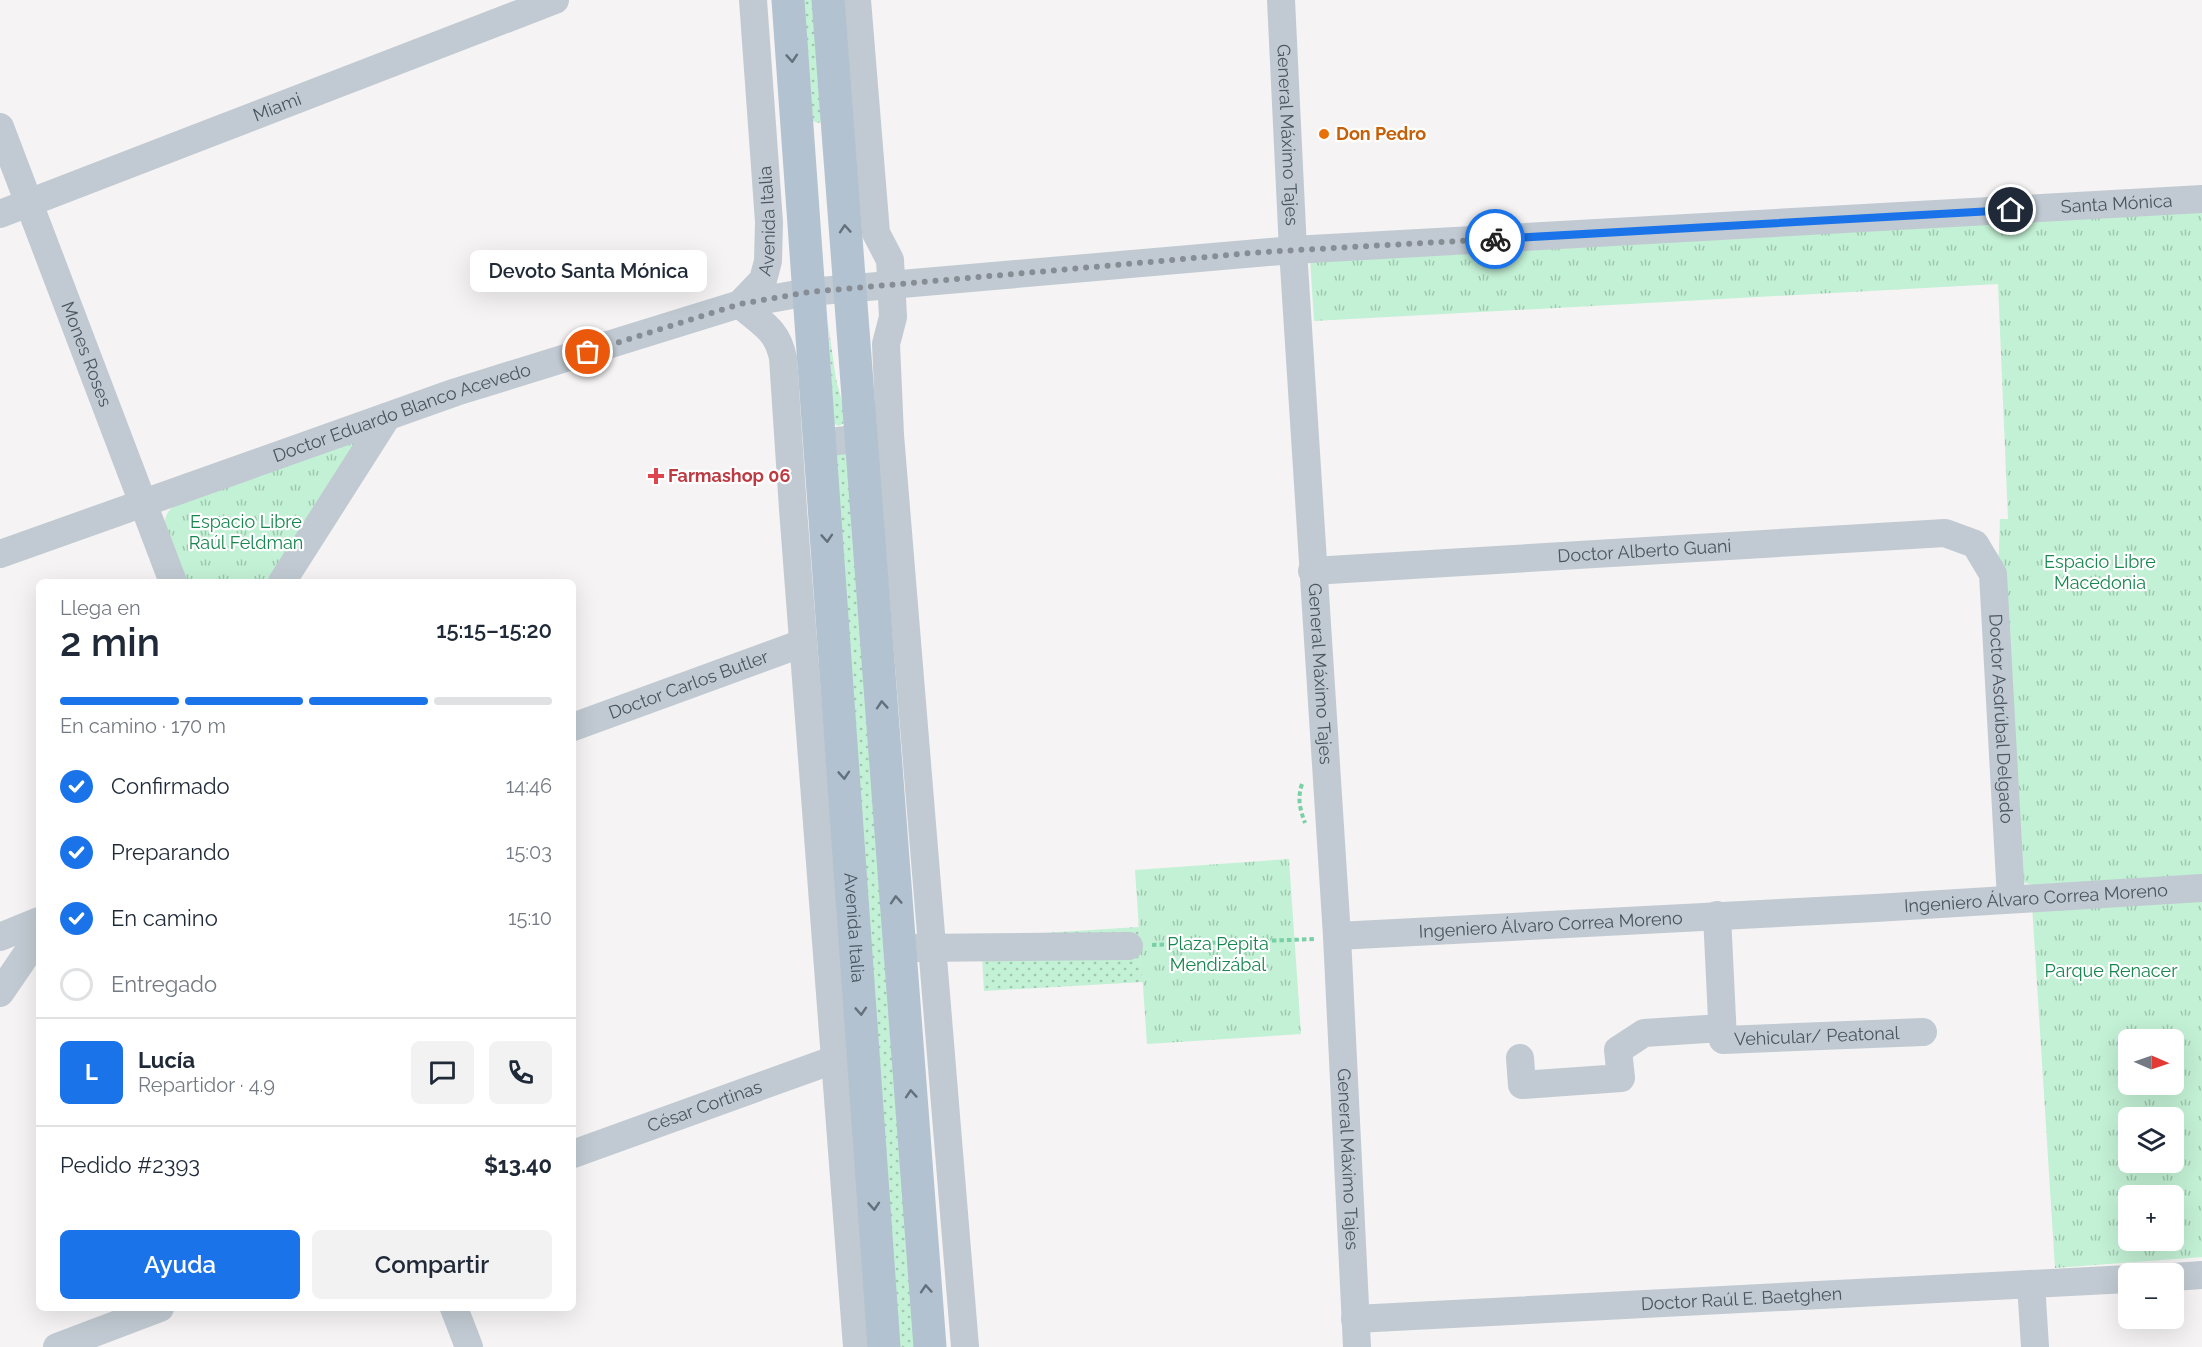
<!DOCTYPE html>
<html lang="es">
<meta charset="utf-8">
<style>
body{margin:0;font-family:Raleway,sans-serif;background:#f2f2f3;color:#1f2937;height:100vh;display:flex;flex-direction:column;font-size:22px;white-space:nowrap}
*{box-sizing:border-box;margin:0}
p{font-size:20px;color:#747a83}
.icon{flex:none;width:33px;height:33px;fill:none;stroke:currentColor;stroke-width:2;stroke-linecap:round;stroke-linejoin:round}
.map{position:relative;flex:1;overflow:hidden}
.panel{position:absolute;left:36px;top:579px;width:540px;height:732px;display:flex;flex-direction:column;background:#fff;border-radius:9px;box-shadow:0 6px 24px #0002}
.panel>*{flex:none}
.needle{width:39px;rotate:92deg}
.controls{position:absolute;left:2118px;top:1029px;display:grid;gap:12px}
.controls a{display:grid;place-items:center;width:66px;height:66px;border-radius:9px;background:#fff;box-shadow:0 6px 24px #0002;font-size:30px}
.pin{position:absolute;display:grid;place-items:center;width:51px;height:51px;color:#fff;margin:-26px;border:3px solid #fff;border-radius:50%;box-shadow:0 2px 6px #0007}
.courier{position:absolute;display:grid;place-items:center;width:60px;height:60px;margin:-30px;border:4px solid #1a73e8;border-radius:50%;background:#fff;color:#222;box-shadow:0 2px 8px #0007}
.bubble{position:absolute;height:42px;border-radius:9px;background:#fff;box-shadow:0 6px 24px #0002;font-size:20px;font-weight:600;line-height:42px;text-align:center}
.summary em{font-style:normal;font-weight:600}
.summary div{display:flex;flex-direction:column-reverse}
.summary{display:flex;align-items:center;justify-content:space-between;height:102px;padding:0 24px}
h1{font-size:39px;font-weight:600;line-height:45px}
.bar{display:grid;grid-template-columns:repeat(4,1fr);gap:9px 6px;align-content:center;height:72px;padding:0 24px}
.bar i{height:8px;border-radius:4px;background:#e0e1e3}
.bar .selected{background:#1a73e8}
.bar p{grid-column:span 4}
.line{display:flex;align-items:center;gap:15px;padding:0 24px;border-top:2px solid #e0e1e3}
.line div{flex:1}
.round{display:grid;place-items:center;flex:none;width:63px;height:63px;border-radius:9px;background:#f2f2f3}
ol{padding:0 24px;list-style:none}
li{display:flex;align-items:center;gap:18px;height:66px}
li p{margin-inline-start:auto}
li .icon{padding:6px;border-radius:50%;background:#1a73e8;color:#fff;stroke-width:4}
li:last-child{color:#747a83}
li i{width:33px;height:33px;border:3px solid #e0e1e3;border-radius:50%}
.primary-button{display:flex;gap:12px;margin-top:auto;padding:12px 24px}
.primary-button a{flex:1;height:69px;border-radius:9px;background:#1a73e8;color:#fff;font-size:24px;font-weight:600;line-height:69px;text-align:center}
.primary-button a+a{background:#f2f2f3;color:#1f2937}
.map>svg:first-child{display:block}
.grass{fill:url(#grass-dots)}
.park{fill:url(#park-tufts);fill-rule:evenodd}
.lines{fill:none;stroke-linecap:round;stroke-linejoin:round}
.path{stroke:#7ad0a6;stroke-width:4;stroke-dasharray:4.5 3;stroke-linecap:butt}
.minor{stroke:#c1cad2;stroke-width:28}
.major{stroke:#b3c2d1;stroke-width:33}
.oneway{stroke:#64717d}
.done{stroke:#868d94;stroke-width:6;stroke-dasharray:0 10.8}
.route{stroke:#1a73e8;stroke-width:8}
.food-dot{fill:#e8710a;stroke:#fff;stroke-width:2}
.health-dot{fill:#e0444e;stroke:#fff;stroke-width:2}
.labels{text-anchor:middle;stroke-width:4.5;stroke-linejoin:round;paint-order:stroke}
.street-label{font-size:18px;fill:#4a5661;stroke:#fff}
.food-label{font-size:18px;font-weight:bold;fill:#c56008;stroke:#fff;text-anchor:start}
.health-label{font-size:18px;font-weight:bold;fill:#be3a42;stroke:#fff;text-anchor:start}
.park-label{font-size:18px;fill:#17864f;stroke:#fff}
</style>
<div class="map">
<svg width="2202" height="1347" viewBox="0 0 2202 1347">
<defs>
<pattern id="grass-dots" width="8" height="8" patternUnits="userSpaceOnUse" patternTransform="scale(1.5)"><rect width="8" height="8" fill="#c3f1d5"/><path d="M2 2h.1M6 6h.1" fill="none" stroke="#a0c6b0" stroke-width="1.8" stroke-linecap="round"/></pattern>
<pattern id="park-tufts" width="24" height="20" patternUnits="userSpaceOnUse" patternTransform="scale(1.5)"><rect width="24" height="20" fill="#c3f1d5"/><path d="M3 7l-1-3M5 7V3M7 7l1-3M15 17l-1-3M17 17v-4M19 17l1-3" fill="none" stroke="#a0c6b0"/></pattern>
</defs>
<rect width="100%" height="100%" fill="#f5f3f3"/>
<!-- grass -->
<path class="grass" d="M 801,0 L 819,0 L 825,120 L 818,123 L 813,121 Z
M 828,323 L 836,379 L 847,421 L 839,426 L 834,424 Z
M 846,451 L 919,1347 L 900,1347 L 836,454 Z
M 1139,927 L 1143,982 L 984,991 L 981,937 Z"/>
<!-- park -->
<path class="park" d="M 2202,208 L 2202,875 L 2037,886 L 2022,882 L 1998,576 L 2000,519 L 2008,519 L 1998,284 L 1314,321 L 1310,258 Z
M 360,436 L 273,582 L 181,582 C 174,561 152,521 174,506 Z
M 1289,859 L 1301,1034 L 1147,1044 L 1135,870 Z
M 2202,894 L 2202,1257 L 2055,1268 L 2032,905 ZM 2128,1040 L 2174,1040 L 2174,1084 L 2128,1084 ZM 2128,1118 L 2174,1118 L 2174,1162 L 2128,1162 ZM 2128,1196 L 2174,1196 L 2174,1240 L 2128,1240 Z"/>
<g class="lines">
<!-- path -->
<path class="path" d="M 1302,784 C 1297,799 1300,809 1305,823
M 1152,945 L 1316,939"/>
<!-- minor -->
<g class="minor">
<path d="M 857,0 L 876,233 L 890,260 L 893,317 L 886,344 L 890,435 L 965,1347"/>
<path id="s1" d="M 1281,0 L 1293,250 L 1337,936 L 1357,1347"/>
<path id="s2" d="M 0,127 L 173,582"/>
<path id="s3" d="M 0,214 L 555,0"/>
<path d="M 740,304 C 760,323 777,328 783,358 L 793,509 L 857,1347"/>
<path id="s4" d="M 740,304 L 763,280 L 768,261 L 769,222 L 753,0"/>
<path d="M 820,443 L 882,436"/>
<path id="s5" d="M 0,554 L 456,392 L 740,304 L 809,292 L 1293,250 L 2202,199"/>
<path id="s6" d="M 1312,571 L 1945,533 L 1975,544 L 1993,574 L 2011,899"/>
<path d="M 282,582 L 387,417"/>
<path id="s7" d="M 573,727 L 803,643"/>
<path id="s8" d="M 1717,915 L 1723,1040 L 1923,1032"/>
<path id="s9" d="M 1337,936 L 1876,908 L 2202,888"/>
<path d="M 0,937 L 39,921"/>
<path d="M 914,948 L 1129,946"/>
<path d="M 0,993 L 39,936"/>
<path d="M 1520,1058 L 1522,1085 L 1621,1078 L 1618,1050 L 1644,1033 L 1722,1028"/>
<path id="s10" d="M 573,1154 L 836,1059"/>
<path d="M 2174,1277 L 2202,1275"/>
<path d="M 2031,1284 L 2035,1347"/>
<path d="M 454,1308 L 469,1347"/>
<path id="s11" d="M 1355,1319 L 2128,1279"/>
<path d="M 57,1347 L 160,1308"/>
</g>
<!-- major -->
<g class="major">
<path id="s12" d="M 788,0 L 884,1347"/>
<path d="M 828,0 L 930,1347"/>
</g>
</g>
<!-- one-way arrows -->
<defs><path id="oneway-chevron" d="M-2-3.5L2.5 0L-2 3.5" fill="none" stroke-width="1.6" stroke-linecap="round" stroke-linejoin="round" transform="scale(1.5)"/></defs>
<g class="oneway">
<use href="#oneway-chevron" transform="translate(792 58) rotate(86)"/>
<use href="#oneway-chevron" transform="translate(845 229) rotate(-94)"/>
<use href="#oneway-chevron" transform="translate(827 538) rotate(86)"/>
<use href="#oneway-chevron" transform="translate(882 705) rotate(-94)"/>
<use href="#oneway-chevron" transform="translate(844 775) rotate(86)"/>
<use href="#oneway-chevron" transform="translate(896 900) rotate(-94)"/>
<use href="#oneway-chevron" transform="translate(861 1011) rotate(86)"/>
<use href="#oneway-chevron" transform="translate(911 1094) rotate(-94)"/>
<use href="#oneway-chevron" transform="translate(874 1206) rotate(86)"/>
<use href="#oneway-chevron" transform="translate(926 1289) rotate(-94)"/>
</g>
<g class="lines">
<!-- done -->
<path class="done" d="M 588,352 L 740,304 L 809,292 L 1263,252 L 1495,239"/>
<!-- route -->
<path class="route" d="M 1495,239 L 2011,210"/>
</g>
<!-- markers -->
<circle class="food-dot" cx="1324" cy="134" r="6"/>
<path class="health-dot" d="M653 467h6v6h6v6h-6v6h-6v-6h-6v-6h6z"/>
<g class="labels">
<!-- street labels -->
<g class="street-label">
<text dy="6" stroke="none"><textPath href="#s3" startOffset="297">Miami</textPath></text>
<text dy="6" stroke="none"><textPath href="#s1" startOffset="135">General Máximo Tajes</textPath></text>
<text dy="6" stroke="none"><textPath href="#s5" startOffset="2162">Santa Mónica</textPath></text>
<text dy="6" stroke="none"><textPath href="#s4" startOffset="93">Avenida Italia</textPath></text>
<text dy="6" stroke="none"><textPath href="#s2" startOffset="243">Mones Roses</textPath></text>
<text dy="6" stroke="none"><textPath href="#s5" startOffset="426">Doctor Eduardo Blanco Acevedo</textPath></text>
<text dy="6" stroke="none"><textPath href="#s6" startOffset="333">Doctor Alberto Guani</textPath></text>
<text dy="6" stroke="none"><textPath href="#s1" startOffset="675">General Máximo Tajes</textPath></text>
<text dy="6" stroke="none"><textPath href="#s7" startOffset="123">Doctor Carlos Butler</textPath></text>
<text dy="6" stroke="none"><textPath href="#s6" startOffset="846">Doctor Asdrúbal Delgado</textPath></text>
<text dy="6" stroke="none"><textPath href="#s9" startOffset="700">Ingeniero Álvaro Correa Moreno</textPath></text>
<text dy="6" stroke="none"><textPath href="#s9" startOffset="214">Ingeniero Álvaro Correa Moreno</textPath></text>
<text dy="6" stroke="none"><textPath href="#s12" startOffset="930">Avenida Italia</textPath></text>
<text dy="6" stroke="none"><textPath href="#s8" startOffset="219">Vehicular/ Peatonal</textPath></text>
<text dy="6" stroke="none"><textPath href="#s10" startOffset="140">César Cortinas</textPath></text>
<text dy="6" stroke="none"><textPath href="#s1" startOffset="1161">General Máximo Tajes</textPath></text>
<text dy="6" stroke="none"><textPath href="#s11" startOffset="387">Doctor Raúl E. Baetghen</textPath></text>
</g>
<!-- food labels -->
<g class="food-label">
<text x="1336" y="140">Don Pedro</text>
</g>
<!-- health labels -->
<g class="health-label">
<text x="668" y="482">Farmashop 06</text>
</g>
<!-- park labels -->
<g class="park-label">
<text x="246" y="528">Espacio Libre<tspan x="246" dy="21">Raúl Feldman</tspan></text>
<text x="2100" y="568">Espacio Libre<tspan x="2100" dy="21">Macedonia</tspan></text>
<text x="1218" y="950">Plaza Pepita<tspan x="1218" dy="21">Mendizábal</tspan></text>
<text x="2111" y="977">Parque Renacer</text>
</g>
</g>
</svg>
<div class="controls">
<a><svg class="needle" viewBox="-14 -14 28 28"><path d="M0-13l5 13h-10z" fill="#e53935"/><path d="M0 13l5-13h-10z" fill="#747a83"/></svg></a>
<a><svg class="icon" aria-label="layers" viewBox="0 0 24 24"><path d="M12 4l9 5-9 5-9-5zM3 14l9 5 9-5"/></svg></a>
<a>+</a>
<a>−</a>
</div>
<div class="pin" style="left:588px;top:352px;background:#ea580c"><svg class="icon" aria-label="bag" viewBox="0 0 24 24"><path d="M5 8h14l-1 12H6zM9 8a3 3 0 0 1 6 0"/></svg></div>
<div class="pin" style="left:2011px;top:210px;background:#1f2937"><svg class="icon" aria-label="home" viewBox="0 0 24 24"><path d="M3 11l9-7 9 7M6 9v11h12V9"/></svg></div>
<div class="courier" style="left:1495px;top:239px"><svg class="icon" aria-label="bike" viewBox="0 0 24 24"><circle cx="6" cy="16" r="4"/><circle cx="18" cy="16" r="4"/><path d="M6 16l4-8h5l3 8M10 8l3 8H6M13 5h3"/></svg></div>
<div class="bubble" style="left:470px;top:250px;width:237px">Devoto Santa Mónica</div>
<section class="panel">
<div class="summary"><div><h1>2 min</h1><p>Llega en</p></div><em>15:15–15:20</em></div>
<div class="bar"><i class="selected"></i><i class="selected"></i><i class="selected"></i><i></i><p>En camino · 170 m</p></div>
<ol>
<li><svg class="icon" aria-label="check" viewBox="0 0 24 24"><path d="M5 12l5 5 9-10"/></svg>Confirmado<p>14:46</p></li>
<li><svg class="icon" aria-label="check" viewBox="0 0 24 24"><path d="M5 12l5 5 9-10"/></svg>Preparando<p>15:03</p></li>
<li><svg class="icon" aria-label="check" viewBox="0 0 24 24"><path d="M5 12l5 5 9-10"/></svg>En camino<p>15:10</p></li>
<li><i></i>Entregado</li>
</ol>
<div class="line" style="height:108px"><b class="round" style="background:#1a73e8;color:#fff">L</b><div><b>Lucía</b><p>Repartidor · 4.9</p></div><a class="round"><svg class="icon" aria-label="chat" viewBox="0 0 24 24"><path d="M4 5h16v11H9l-5 4z"/></svg></a><a class="round"><svg class="icon" aria-label="phone" viewBox="0 0 24 24"><path d="M5 4h4l2 5-3 2q2 4 5 5l2-3 5 2v4C11 20 4 13 5 4z"/></svg></a></div>
<div class="line" style="height:78px"><div>Pedido #2393</div><b>$13.40</b></div>
<div class="primary-button"><a>Ayuda</a><a>Compartir</a></div>
</section>
</div>
